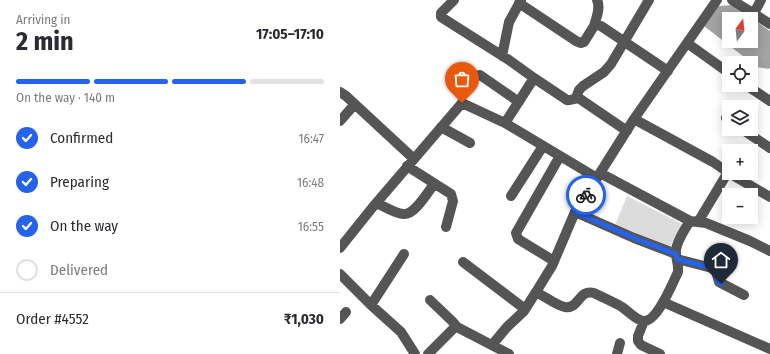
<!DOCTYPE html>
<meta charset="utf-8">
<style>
body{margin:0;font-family:"Fira Sans Condensed",sans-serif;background:#f7f7f7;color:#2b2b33;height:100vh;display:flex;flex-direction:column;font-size:15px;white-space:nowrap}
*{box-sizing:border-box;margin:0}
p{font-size:13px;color:#7c7c81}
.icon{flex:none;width:22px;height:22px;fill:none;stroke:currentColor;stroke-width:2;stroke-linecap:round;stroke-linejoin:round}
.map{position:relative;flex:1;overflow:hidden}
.drawer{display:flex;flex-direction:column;background:#fff;width:340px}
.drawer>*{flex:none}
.needle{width:26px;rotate:15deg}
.tools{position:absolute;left:382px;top:12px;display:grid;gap:8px}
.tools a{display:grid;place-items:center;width:36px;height:36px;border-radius:0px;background:#fff;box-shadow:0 2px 10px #0003;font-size:20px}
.pin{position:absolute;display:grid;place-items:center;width:34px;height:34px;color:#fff;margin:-41px -17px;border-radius:50% 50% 50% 0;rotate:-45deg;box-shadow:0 0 4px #0007}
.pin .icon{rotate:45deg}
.courier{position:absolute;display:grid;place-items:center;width:40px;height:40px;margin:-20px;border:3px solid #2563eb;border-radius:50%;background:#fff;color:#222;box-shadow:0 1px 5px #0007}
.head em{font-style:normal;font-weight:700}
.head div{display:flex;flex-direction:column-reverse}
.head{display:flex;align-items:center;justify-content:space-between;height:68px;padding:0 16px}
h1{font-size:26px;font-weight:700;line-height:30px}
.bar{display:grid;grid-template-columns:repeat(4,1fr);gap:6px 4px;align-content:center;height:48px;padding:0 16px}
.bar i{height:5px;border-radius:3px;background:#e1e1e2}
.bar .current{background:#2563eb}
.bar p{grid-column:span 4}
.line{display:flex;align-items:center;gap:10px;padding:0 16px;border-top:1px solid #e1e1e2}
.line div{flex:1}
ol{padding:0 16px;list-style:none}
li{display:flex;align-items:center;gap:12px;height:44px}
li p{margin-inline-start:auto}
li .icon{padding:4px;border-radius:50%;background:#2563eb;color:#fff;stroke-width:4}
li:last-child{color:#7c7c81}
li i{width:22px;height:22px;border:2px solid #e1e1e2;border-radius:50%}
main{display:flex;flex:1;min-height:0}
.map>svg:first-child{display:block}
.green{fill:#dcdcdc}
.water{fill:#a3a3a3;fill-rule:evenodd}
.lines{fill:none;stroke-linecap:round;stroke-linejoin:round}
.minor{stroke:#555;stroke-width:10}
.done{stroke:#595959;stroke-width:4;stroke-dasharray:0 7.2}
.route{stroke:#2563eb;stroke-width:5}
</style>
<main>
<section class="drawer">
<div class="head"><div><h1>2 min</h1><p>Arriving in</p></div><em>17:05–17:10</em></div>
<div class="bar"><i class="current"></i><i class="current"></i><i class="current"></i><i></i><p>On the way · 140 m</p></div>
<ol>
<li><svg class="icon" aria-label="check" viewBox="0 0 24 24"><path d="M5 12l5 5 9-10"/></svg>Confirmed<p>16:47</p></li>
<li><svg class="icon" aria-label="check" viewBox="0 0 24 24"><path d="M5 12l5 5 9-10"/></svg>Preparing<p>16:48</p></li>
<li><svg class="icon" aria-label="check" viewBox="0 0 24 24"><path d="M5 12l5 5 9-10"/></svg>On the way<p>16:55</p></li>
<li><i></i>Delivered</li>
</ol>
<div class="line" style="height:52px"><div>Order #4552</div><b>₹1,030</b></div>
</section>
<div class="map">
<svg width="430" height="354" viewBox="0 0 430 354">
<rect width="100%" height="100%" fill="#fff"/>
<!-- green -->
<path class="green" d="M 287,196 L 342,224 L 329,248 L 274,227 Z"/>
<!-- water -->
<path class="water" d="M 393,5 L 430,31 L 430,67 L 429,69 L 417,67 L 364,26 L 378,6 ZM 389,19 L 411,19 L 411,41 L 389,41 Z"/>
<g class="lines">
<!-- minor -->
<path class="minor" d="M 392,0 L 430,24
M 179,3 L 236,41 L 241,43 L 244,42 L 254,26 L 257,25 L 261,26 L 328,71
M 414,13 L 421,0
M 254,26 C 256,18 261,8 257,0
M 347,43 L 389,73
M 162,56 L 169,22 L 181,0
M 140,75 L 179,102
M 194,78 L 227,100 C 232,101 235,97 240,99 L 287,131
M 406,85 L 430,101
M 0,92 L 6,96 L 74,159
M 236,98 L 239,90 L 243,86 L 264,72 L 271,64 L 309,0
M 386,118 L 389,120
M 294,119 L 373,162 L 389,173
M 0,121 L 15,104
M 165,123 L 257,178
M 101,127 L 130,143
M 402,129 L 430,148
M 67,166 L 111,194 L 113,201 L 106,227
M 389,173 L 430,197
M 171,196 L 203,146
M 36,203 C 44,206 54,213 63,214 C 74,216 88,192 94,184
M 235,212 L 294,238 L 336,254
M 350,221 L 260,173 L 294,119 L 377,0
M 358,222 L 388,172
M 0,248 L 32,208 L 122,103 L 165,123 L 194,78 L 169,60 L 101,17 L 101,13 L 114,0
M 337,259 L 372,268 L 376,271 L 379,282 L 404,295
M 214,261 L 178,239 L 176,233 L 220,156
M 123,262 L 185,309
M 0,274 L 31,305 L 61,332 L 75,354
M 196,292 L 212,266 L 235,212 L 260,173
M 90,300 L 112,321 L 117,327
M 323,302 L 430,349
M 31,305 L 64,254
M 0,319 L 6,312
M 304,321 L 298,336 L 298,341 L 301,345 L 320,354
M 152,345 L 167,327 L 184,311 L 196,292 C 204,296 217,306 225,307 C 240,309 238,289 254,293 C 264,298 273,302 282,307 C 288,311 296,320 303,321 C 317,323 333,282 338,272 C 339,265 336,260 336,253 C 335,244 345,229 350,221 L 366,223 L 410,241 L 430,251
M 88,354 L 114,328 L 117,327 L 169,354
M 277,354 L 280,343"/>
</g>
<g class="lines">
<!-- done -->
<path class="done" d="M 122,103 L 165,124 L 257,178 L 246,195"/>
<!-- route -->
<path class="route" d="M 246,195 L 235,212 L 294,238 L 336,254 L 337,259 L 372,268 L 376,272 L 377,280 L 381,284"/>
</g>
</svg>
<div class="tools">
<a><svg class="needle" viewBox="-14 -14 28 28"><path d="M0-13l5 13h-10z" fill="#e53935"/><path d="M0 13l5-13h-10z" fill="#7c7c81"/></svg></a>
<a><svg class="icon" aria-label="locate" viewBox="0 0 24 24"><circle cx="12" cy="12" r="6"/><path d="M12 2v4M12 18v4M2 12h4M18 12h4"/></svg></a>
<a><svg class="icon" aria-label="layers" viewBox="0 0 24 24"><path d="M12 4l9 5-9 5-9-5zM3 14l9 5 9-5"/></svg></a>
<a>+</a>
<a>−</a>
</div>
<div class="pin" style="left:122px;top:103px;background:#ea580c"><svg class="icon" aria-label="bag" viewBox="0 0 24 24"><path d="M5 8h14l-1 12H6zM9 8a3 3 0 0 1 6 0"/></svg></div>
<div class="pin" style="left:381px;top:284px;background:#1f2937"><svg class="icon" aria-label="home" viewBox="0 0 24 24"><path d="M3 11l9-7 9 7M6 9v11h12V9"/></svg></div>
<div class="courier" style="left:246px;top:195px"><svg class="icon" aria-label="bike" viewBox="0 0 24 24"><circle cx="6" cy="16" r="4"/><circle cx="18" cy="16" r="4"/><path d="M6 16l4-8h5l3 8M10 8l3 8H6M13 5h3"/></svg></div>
</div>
</main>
